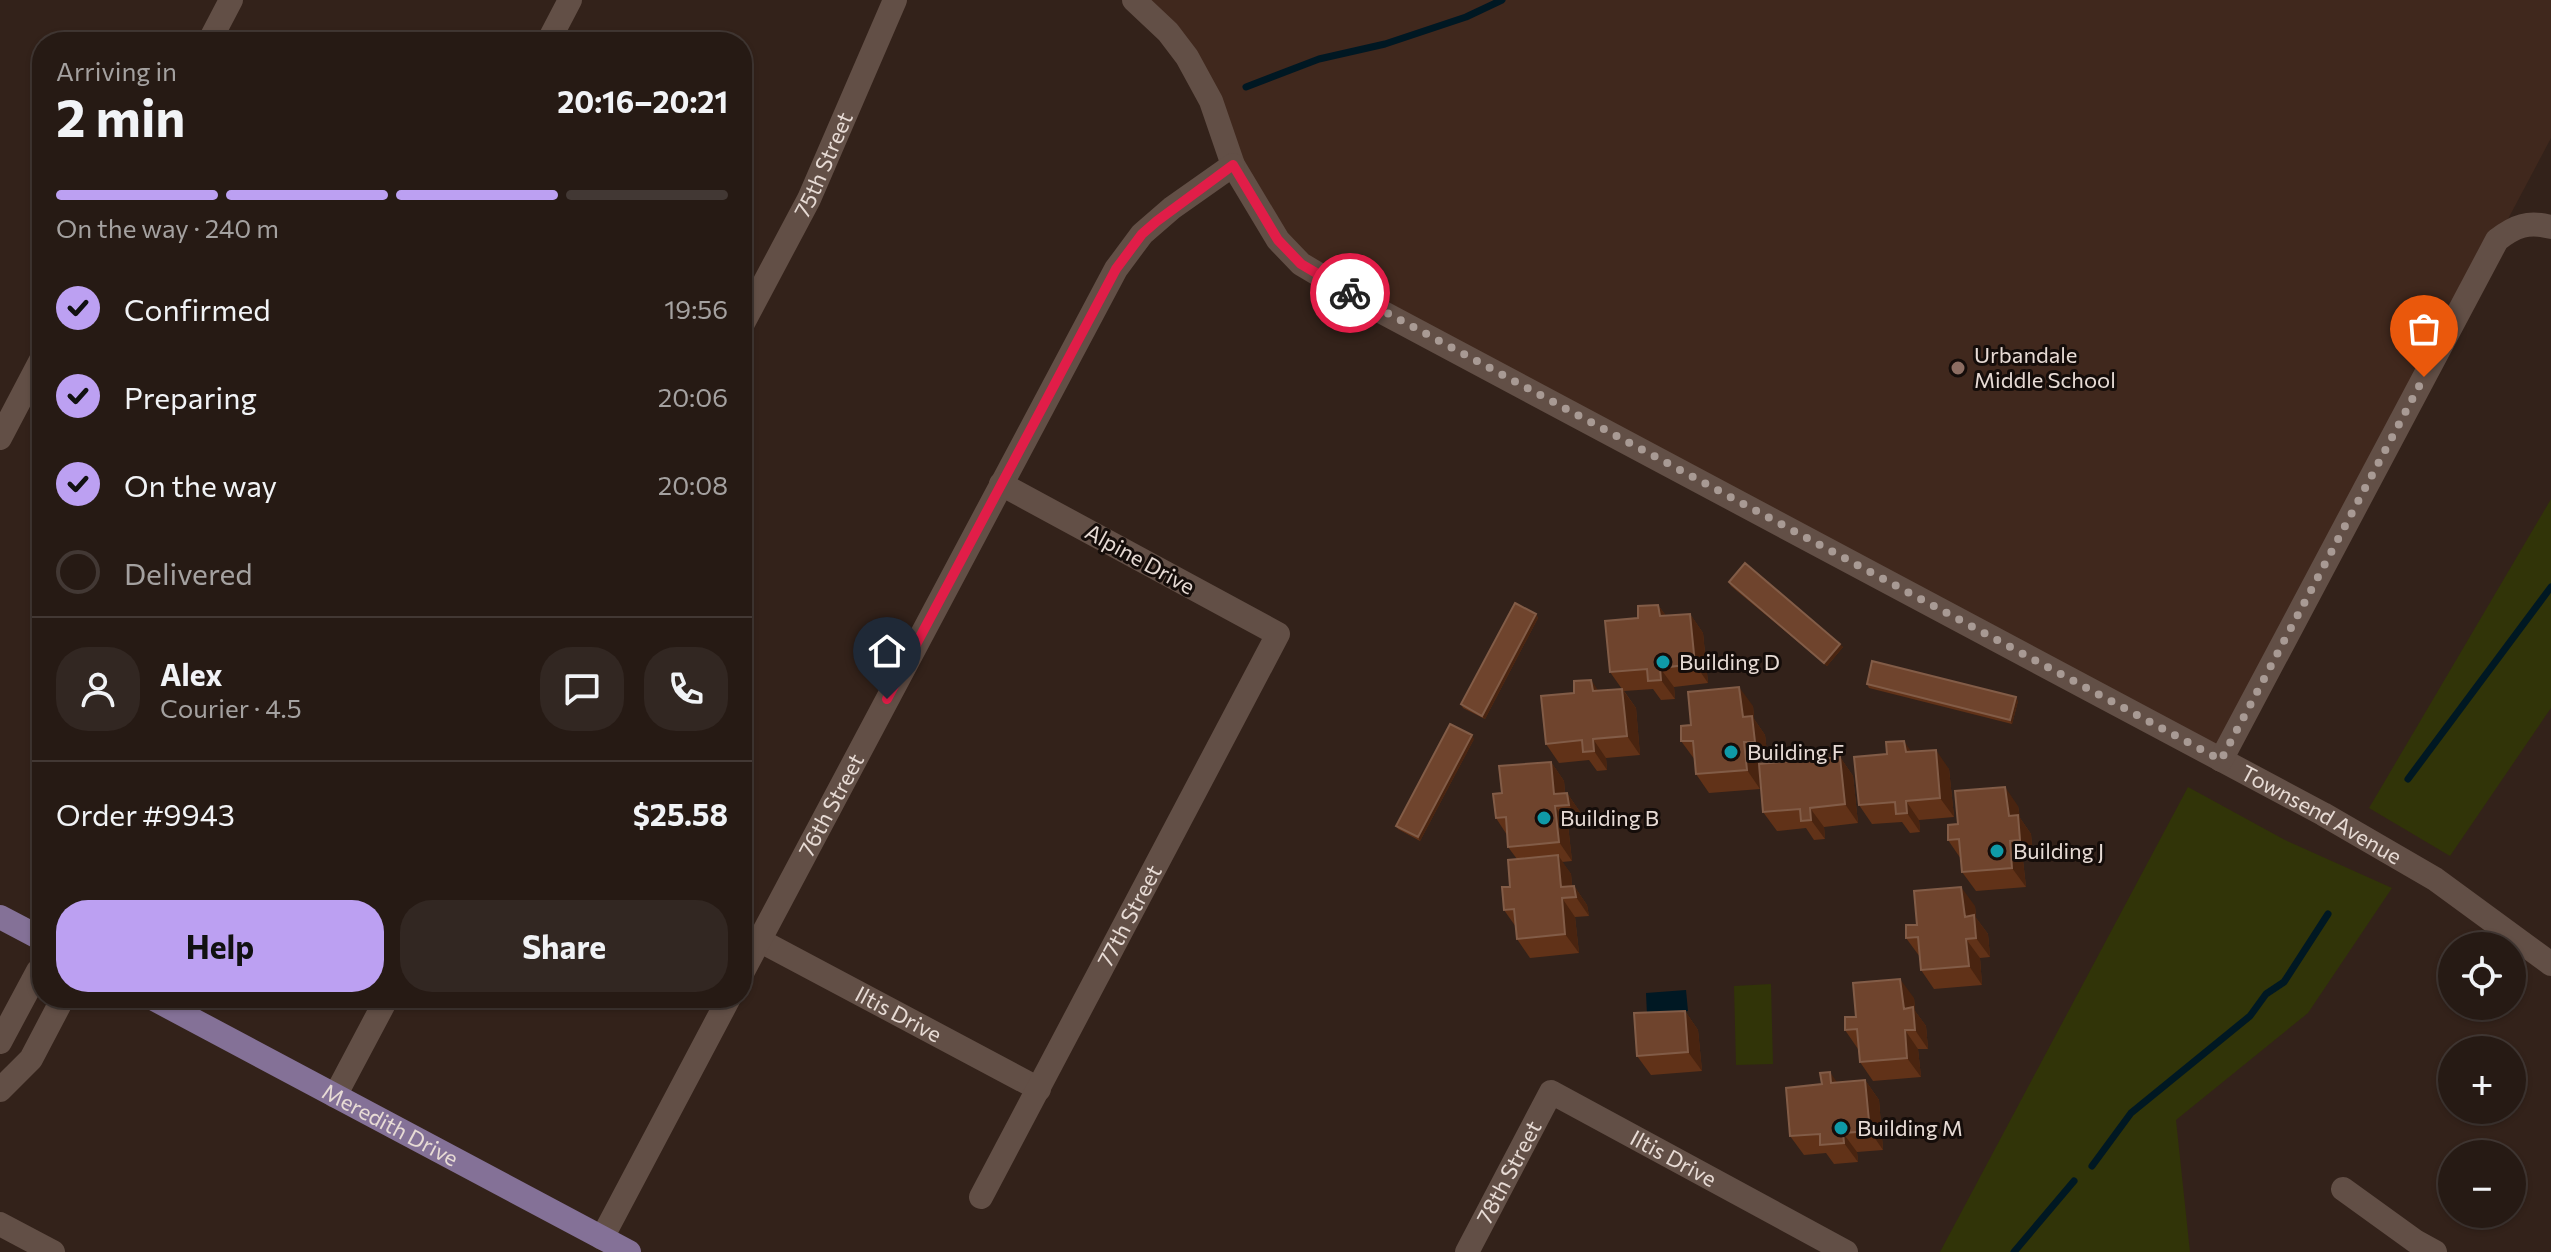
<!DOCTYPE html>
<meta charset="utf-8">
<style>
body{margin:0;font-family:Commissioner,sans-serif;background:#322722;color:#f1f3f6;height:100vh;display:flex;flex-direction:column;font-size:30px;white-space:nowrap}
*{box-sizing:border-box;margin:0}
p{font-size:26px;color:#a4a1a0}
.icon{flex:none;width:44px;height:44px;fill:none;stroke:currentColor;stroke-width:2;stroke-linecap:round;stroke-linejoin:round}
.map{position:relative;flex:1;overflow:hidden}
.drawer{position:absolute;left:32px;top:32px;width:720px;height:976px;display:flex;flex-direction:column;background:#261a14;border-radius:32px;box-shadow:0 2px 6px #0004,0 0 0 2px #423834}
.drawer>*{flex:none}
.fabs{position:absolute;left:2438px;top:932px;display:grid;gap:16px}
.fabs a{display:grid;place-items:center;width:88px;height:88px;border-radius:50%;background:#261a14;box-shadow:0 2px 6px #0004,0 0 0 2px #423834;font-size:40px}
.pin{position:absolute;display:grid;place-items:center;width:68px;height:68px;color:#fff;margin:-82px -34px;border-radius:50% 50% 50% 0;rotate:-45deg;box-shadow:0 0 8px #0007}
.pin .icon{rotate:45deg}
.courier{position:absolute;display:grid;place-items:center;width:80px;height:80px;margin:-40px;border:6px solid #e11d48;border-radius:50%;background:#fff;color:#222;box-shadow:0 2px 10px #0007}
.head em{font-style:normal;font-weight:700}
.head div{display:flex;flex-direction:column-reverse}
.head{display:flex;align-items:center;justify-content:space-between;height:136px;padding:0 24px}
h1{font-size:52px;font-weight:700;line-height:60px}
.bar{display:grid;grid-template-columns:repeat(4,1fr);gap:12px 8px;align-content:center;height:96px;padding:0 24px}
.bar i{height:10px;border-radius:6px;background:#423834}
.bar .active{background:#bca0f2}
.bar p{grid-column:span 4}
.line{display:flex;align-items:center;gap:20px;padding:0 24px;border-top:2px solid #423834}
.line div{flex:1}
.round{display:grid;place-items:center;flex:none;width:84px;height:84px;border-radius:32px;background:#322722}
ol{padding:0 24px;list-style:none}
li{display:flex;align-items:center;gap:24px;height:88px}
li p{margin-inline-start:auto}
li .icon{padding:8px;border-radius:50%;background:#bca0f2;color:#111;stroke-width:4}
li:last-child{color:#a4a1a0}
li i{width:44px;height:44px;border:4px solid #423834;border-radius:50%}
.button{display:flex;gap:16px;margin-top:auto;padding:16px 24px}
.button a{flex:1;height:92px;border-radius:32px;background:#bca0f2;color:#111;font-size:32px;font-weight:700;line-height:92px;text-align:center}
.button a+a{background:#322722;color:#f1f3f6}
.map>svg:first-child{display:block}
.built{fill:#40281d}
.green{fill:#313408}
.water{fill:#001823}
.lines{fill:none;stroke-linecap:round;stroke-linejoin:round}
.stream{stroke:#001823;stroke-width:7}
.minor{stroke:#624f46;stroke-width:24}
.major{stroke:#847197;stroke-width:24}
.wall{fill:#613218}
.shaded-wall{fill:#492410}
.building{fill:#6f442d;stroke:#825c47;stroke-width:2}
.done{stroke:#a89a94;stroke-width:8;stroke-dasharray:0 14.4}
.route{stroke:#e11d48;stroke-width:10}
.education-dot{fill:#8d6e63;stroke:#150d0a;stroke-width:3}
.culture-dot{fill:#0f9aa8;stroke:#150d0a;stroke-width:3}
.labels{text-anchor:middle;stroke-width:6;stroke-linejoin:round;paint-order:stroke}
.street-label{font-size:22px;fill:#e7dbd5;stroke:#150d0a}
.poi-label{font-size:22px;fill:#e7dbd5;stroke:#150d0a;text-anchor:start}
</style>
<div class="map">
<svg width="2551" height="1252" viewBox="0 0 2551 1252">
<rect width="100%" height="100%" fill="#33221a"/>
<!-- built -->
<path class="built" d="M 1134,0 L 2551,0 L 2551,138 L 2221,760 L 1301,264 L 1211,101 Z"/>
<!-- green -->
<path class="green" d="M 2551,499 L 2551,708 L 2450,856 L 2369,808 Z
M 2188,787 L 2285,840 L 2392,888 L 2308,1013 L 2176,1120 L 2190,1252 L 1940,1252 Z
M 1771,984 L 1773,1064 L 1736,1065 L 1734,986 Z"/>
<!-- water -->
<path class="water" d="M 1686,990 L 1688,1011 L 1647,1015 L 1646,993 Z"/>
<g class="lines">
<!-- stream -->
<path class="stream" d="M 1246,87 L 1319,59 L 1385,44 L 1466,17 L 1502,0
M 2408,779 L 2551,587
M 2092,1166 L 2131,1113 L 2250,1016 L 2266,994 L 2284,982 L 2328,914
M 2014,1252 L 2074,1181"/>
<!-- minor -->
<g class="minor">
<path id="s1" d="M 1134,0 L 1168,32 L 1187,57 L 1211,101 L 1233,165 L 1278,240 L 1301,264 L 1380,311 L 2323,814 L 2435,879 L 2551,964"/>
<path d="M 209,42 L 231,0"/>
<path d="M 548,42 L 570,0"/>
<path id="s2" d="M 742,325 L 809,199 L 895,0"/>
<path d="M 0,438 L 42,358"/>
<path d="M 2221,760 L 2497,240 C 2515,226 2528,221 2551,227"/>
<path id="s3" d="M 759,940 L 1039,1089"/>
<path id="s4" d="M 742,973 L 1116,269 L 1142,234 L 1172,208 L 1233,165"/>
<path d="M 0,1042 L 38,971 L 42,967"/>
<path d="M 0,1090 L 31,1059 L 63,998"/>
<path d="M 335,1096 L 387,998"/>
<path d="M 2343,1189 L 2415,1241 L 2435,1252"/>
<path id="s5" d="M 981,1197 L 1278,634 L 1001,484"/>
<path d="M 0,1224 L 53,1252"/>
<path d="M 602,1238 L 729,998"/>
<path id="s6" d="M 1467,1252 L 1551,1092 L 1846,1252"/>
</g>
<!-- major -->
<g class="major">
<path d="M 0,917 L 42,939"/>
<path id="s7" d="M 152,998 L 629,1252"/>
</g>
</g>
<!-- wall -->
<path class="wall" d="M 1729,582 L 1843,647 L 1827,666 L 1731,586 Z
M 1658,605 L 1666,616 L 1690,614 L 1703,633 L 1708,683 L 1674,687 L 1675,699 L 1661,700 L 1653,689 L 1624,691 L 1636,708 L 1640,755 L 1606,758 L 1607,770 L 1597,771 L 1589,760 L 1559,763 L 1546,744 L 1598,691 L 1622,689 L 1610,672 L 1638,618 Z
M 1536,614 L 1538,618 L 1485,719 L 1463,708 L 1461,704 Z
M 1867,684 L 2018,701 L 2012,724 L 1869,688 Z
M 1753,706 L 1754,719 L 1765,735 L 1768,761 L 1758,761 L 1760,789 L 1709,793 L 1696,774 L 1695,760 L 1681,741 Z
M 1474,739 L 1420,841 L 1398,829 L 1396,826 Z
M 1912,752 L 1949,769 L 1954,817 L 1919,820 L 1920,832 L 1910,833 L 1902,822 L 1872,824 L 1859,805 Z
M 1840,757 L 1853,776 L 1858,823 L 1824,827 L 1825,839 L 1814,840 L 1806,828 L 1777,831 L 1763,812 L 1816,759 Z
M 1551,762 L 1564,781 L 1565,793 L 1567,793 L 1580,812 L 1582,824 L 1568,825 L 1572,861 L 1562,862 L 1571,874 L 1572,886 L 1574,886 L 1587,905 L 1589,916 L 1575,917 L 1579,953 L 1530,958 L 1517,939 L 1516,927 L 1504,910 L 1517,859 L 1508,847 L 1507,835 L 1496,818 L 1502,793 Z
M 2018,806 L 2020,818 L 2031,834 L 2033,859 L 2023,860 L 2026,887 L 1976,891 L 1962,872 L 1961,859 L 1948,840 L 1958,824 Z
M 1975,906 L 1976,918 L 1988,934 L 1990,957 L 1980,958 L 1982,985 L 1934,989 L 1921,970 L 1920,957 L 1906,938 L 1917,925 Z
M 1914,998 L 1915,1011 L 1926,1026 L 1928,1049 L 1918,1049 L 1921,1077 L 1873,1081 L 1860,1062 L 1858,1049 L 1845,1030 L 1856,1017 Z
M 1685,1011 L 1698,1030 L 1702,1071 L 1651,1075 L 1637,1056 Z
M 1865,1080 L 1879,1100 L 1883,1150 L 1857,1152 L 1858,1162 L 1834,1164 L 1826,1153 L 1804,1155 L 1790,1136 L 1837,1083 Z"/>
<!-- shaded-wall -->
<path class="shaded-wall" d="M 1658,605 L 1672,624 L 1660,616 Z
M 1536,614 L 1538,618 L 1485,719 L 1482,716 Z
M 1690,614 L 1703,633 L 1708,683 L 1695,664 Z
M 1840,644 L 1843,647 L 1827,666 L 1824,663 Z
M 1660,668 L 1674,687 L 1675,699 L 1661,680 Z
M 1591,680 L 1604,699 L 1593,691 Z
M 1739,687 L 1753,706 L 1754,719 L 1765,735 L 1768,761 L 1755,742 L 1743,717 Z
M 1622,689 L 1636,708 L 1640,755 L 1627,736 Z
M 2016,697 L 2018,701 L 2012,724 L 2010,720 Z
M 1472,735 L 1474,739 L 1420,841 L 1418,837 Z
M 1593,739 L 1606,758 L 1607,770 L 1594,751 Z
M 1904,741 L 1917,760 L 1906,752 Z
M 1744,742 L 1758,761 L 1760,789 L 1747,770 Z
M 1808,748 L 1822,767 L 1810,760 Z
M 1936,750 L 1949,769 L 1954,817 L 1940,798 Z
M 1840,757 L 1853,776 L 1858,823 L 1845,804 Z
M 1551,762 L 1564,781 L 1566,805 L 1554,794 Z
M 2005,787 L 2018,806 L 2020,818 L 2031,834 L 2033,859 L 2020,840 L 2009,816 Z
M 1567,793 L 1580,812 L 1582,824 L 1569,805 Z
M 1906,801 L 1919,820 L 1920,832 L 1907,813 Z
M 1555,806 L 1568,825 L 1572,861 L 1559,842 Z
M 1810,808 L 1824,827 L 1825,839 L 1811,820 Z
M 2010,841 L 2023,860 L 2026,887 L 2012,868 Z
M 1558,855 L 1571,874 L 1573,898 L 1561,887 Z
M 1574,886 L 1587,905 L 1589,916 L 1576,897 Z
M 1961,887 L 1975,906 L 1976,918 L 1988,934 L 1990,957 L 1976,938 L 1965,917 Z
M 1562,898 L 1575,917 L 1579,953 L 1565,934 Z
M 1966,939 L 1980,958 L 1982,985 L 1969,966 Z
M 1900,979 L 1914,998 L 1915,1011 L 1926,1026 L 1928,1049 L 1915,1030 L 1904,1009 Z
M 1685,1011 L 1698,1030 L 1702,1071 L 1688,1052 Z
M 1905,1030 L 1918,1049 L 1921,1077 L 1907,1058 Z
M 1830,1072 L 1843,1091 L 1831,1083 Z
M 1865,1080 L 1879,1100 L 1883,1150 L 1870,1131 Z
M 1843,1133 L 1857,1152 L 1858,1162 L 1844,1143 Z"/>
<!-- building -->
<path class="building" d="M 1745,563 L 1840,644 L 1824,663 L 1729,582 Z
M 1515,603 L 1536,614 L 1482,716 L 1461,704 Z
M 1658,605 L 1660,616 L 1690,614 L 1695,664 L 1660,668 L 1661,680 L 1648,681 L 1647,669 L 1610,672 L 1605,621 L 1638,618 L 1638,606 Z
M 1872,661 L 2016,697 L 2010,720 L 1867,684 Z
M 1591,680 L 1593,691 L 1622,689 L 1627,736 L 1593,739 L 1594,751 L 1583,752 L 1582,740 L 1546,744 L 1541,696 L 1574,693 L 1574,681 Z
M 1739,687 L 1743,717 L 1752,716 L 1755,742 L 1744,742 L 1747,770 L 1696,774 L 1693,741 L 1681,741 L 1681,726 L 1691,725 L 1688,692 Z
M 1450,724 L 1472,735 L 1418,837 L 1396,826 Z
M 1904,741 L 1906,752 L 1936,750 L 1940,798 L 1906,801 L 1907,813 L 1896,814 L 1895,802 L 1859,805 L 1854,757 L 1887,754 L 1886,742 Z
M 1808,748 L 1810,760 L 1840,757 L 1845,804 L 1810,808 L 1811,820 L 1801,821 L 1800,809 L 1763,812 L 1759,764 L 1792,761 L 1791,749 Z
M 1551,762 L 1554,794 L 1567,793 L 1569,805 L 1555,806 L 1559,842 L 1508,847 L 1506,817 L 1496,818 L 1493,794 L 1502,793 L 1499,766 Z
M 2005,787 L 2009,816 L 2018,815 L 2020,840 L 2010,841 L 2012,868 L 1962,872 L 1959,839 L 1948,840 L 1948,825 L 1958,824 L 1955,791 Z
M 1558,855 L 1561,887 L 1574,886 L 1576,897 L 1562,898 L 1565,934 L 1517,939 L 1514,909 L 1504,910 L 1502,887 L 1510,887 L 1508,860 Z
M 1961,887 L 1965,917 L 1974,915 L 1976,938 L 1966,939 L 1969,966 L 1921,970 L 1918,937 L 1906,938 L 1906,925 L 1917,925 L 1914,891 Z
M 1900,979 L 1904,1009 L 1913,1007 L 1915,1030 L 1905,1030 L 1907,1058 L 1860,1062 L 1857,1029 L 1845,1030 L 1845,1017 L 1856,1017 L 1853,983 Z
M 1685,1011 L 1688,1052 L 1637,1056 L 1634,1013 Z
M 1830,1072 L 1831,1083 L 1865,1080 L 1870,1131 L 1843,1133 L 1844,1143 L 1820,1145 L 1820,1134 L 1790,1136 L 1786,1088 L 1822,1084 L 1820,1073 Z"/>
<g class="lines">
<!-- done -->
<path class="done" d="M 1350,293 L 2221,760 L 2424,377"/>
<!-- route -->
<path class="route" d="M 887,699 L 1116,269 L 1142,234 L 1157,221 L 1233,165 L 1278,240 L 1301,264 L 1350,293"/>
</g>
<!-- markers -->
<circle class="education-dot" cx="1958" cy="368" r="8"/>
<g class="culture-dot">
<circle cx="1663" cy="662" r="8"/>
<circle cx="1731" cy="752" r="8"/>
<circle cx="1544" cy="818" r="8"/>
<circle cx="1997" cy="851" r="8"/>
<circle cx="1841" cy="1128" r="8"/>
</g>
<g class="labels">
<!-- street labels -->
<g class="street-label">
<text dy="8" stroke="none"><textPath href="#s2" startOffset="180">75th Street</textPath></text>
<text transform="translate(1140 559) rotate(29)" y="8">Alpine Drive</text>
<text dy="8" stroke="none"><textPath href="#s4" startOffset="190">76th Street</textPath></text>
<text dy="8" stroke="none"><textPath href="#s1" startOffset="1476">Townsend Avenue</textPath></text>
<text dy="8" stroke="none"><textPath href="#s5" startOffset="318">77th Street</textPath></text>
<text dy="8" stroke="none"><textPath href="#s3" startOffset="158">Iltis Drive</textPath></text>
<text dy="8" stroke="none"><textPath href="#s7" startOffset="270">Meredith Drive</textPath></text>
<text dy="8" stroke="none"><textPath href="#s6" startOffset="320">Iltis Drive</textPath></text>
<text dy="8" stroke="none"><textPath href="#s6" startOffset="90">78th Street</textPath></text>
</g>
<!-- poi labels -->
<g class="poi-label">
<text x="1974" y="363">Urbandale<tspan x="1974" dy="25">Middle School</tspan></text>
<text x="1679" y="670">Building D</text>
<text x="1747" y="760">Building F</text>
<text x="1560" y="826">Building B</text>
<text x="2013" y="859">Building J</text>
<text x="1857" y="1136">Building M</text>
</g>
</g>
</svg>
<div class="fabs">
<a><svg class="icon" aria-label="locate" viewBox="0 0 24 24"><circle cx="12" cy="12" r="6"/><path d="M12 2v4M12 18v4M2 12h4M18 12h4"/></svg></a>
<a>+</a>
<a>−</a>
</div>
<div class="pin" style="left:2424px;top:377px;background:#ea580c"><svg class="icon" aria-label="bag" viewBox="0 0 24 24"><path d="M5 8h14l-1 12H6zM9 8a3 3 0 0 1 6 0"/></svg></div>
<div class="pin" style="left:887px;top:699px;background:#1f2937"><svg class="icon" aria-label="home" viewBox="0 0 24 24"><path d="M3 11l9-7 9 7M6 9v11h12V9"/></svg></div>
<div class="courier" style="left:1350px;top:293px"><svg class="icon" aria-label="bike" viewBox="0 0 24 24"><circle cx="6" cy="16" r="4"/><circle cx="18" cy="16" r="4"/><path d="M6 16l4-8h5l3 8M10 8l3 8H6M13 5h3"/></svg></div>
<section class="drawer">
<div class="head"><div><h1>2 min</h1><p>Arriving in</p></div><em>20:16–20:21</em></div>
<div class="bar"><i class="active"></i><i class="active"></i><i class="active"></i><i></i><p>On the way · 240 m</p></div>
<ol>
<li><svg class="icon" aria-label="check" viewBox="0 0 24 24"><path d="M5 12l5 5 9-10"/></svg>Confirmed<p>19:56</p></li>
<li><svg class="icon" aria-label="check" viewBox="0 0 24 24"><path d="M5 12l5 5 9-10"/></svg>Preparing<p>20:06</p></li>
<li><svg class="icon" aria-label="check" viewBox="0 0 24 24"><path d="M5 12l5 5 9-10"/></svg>On the way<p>20:08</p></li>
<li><i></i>Delivered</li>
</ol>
<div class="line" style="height:144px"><a class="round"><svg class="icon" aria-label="person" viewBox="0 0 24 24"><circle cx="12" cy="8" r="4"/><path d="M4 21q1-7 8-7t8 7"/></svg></a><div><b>Alex</b><p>Courier · 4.5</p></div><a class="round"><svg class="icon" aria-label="chat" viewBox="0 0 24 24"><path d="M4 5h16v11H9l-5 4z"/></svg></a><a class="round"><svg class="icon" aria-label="phone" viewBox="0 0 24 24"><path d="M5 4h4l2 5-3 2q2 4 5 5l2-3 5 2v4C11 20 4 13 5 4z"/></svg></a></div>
<div class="line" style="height:104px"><div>Order #9943</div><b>$25.58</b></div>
<div class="button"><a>Help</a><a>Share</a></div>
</section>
</div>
